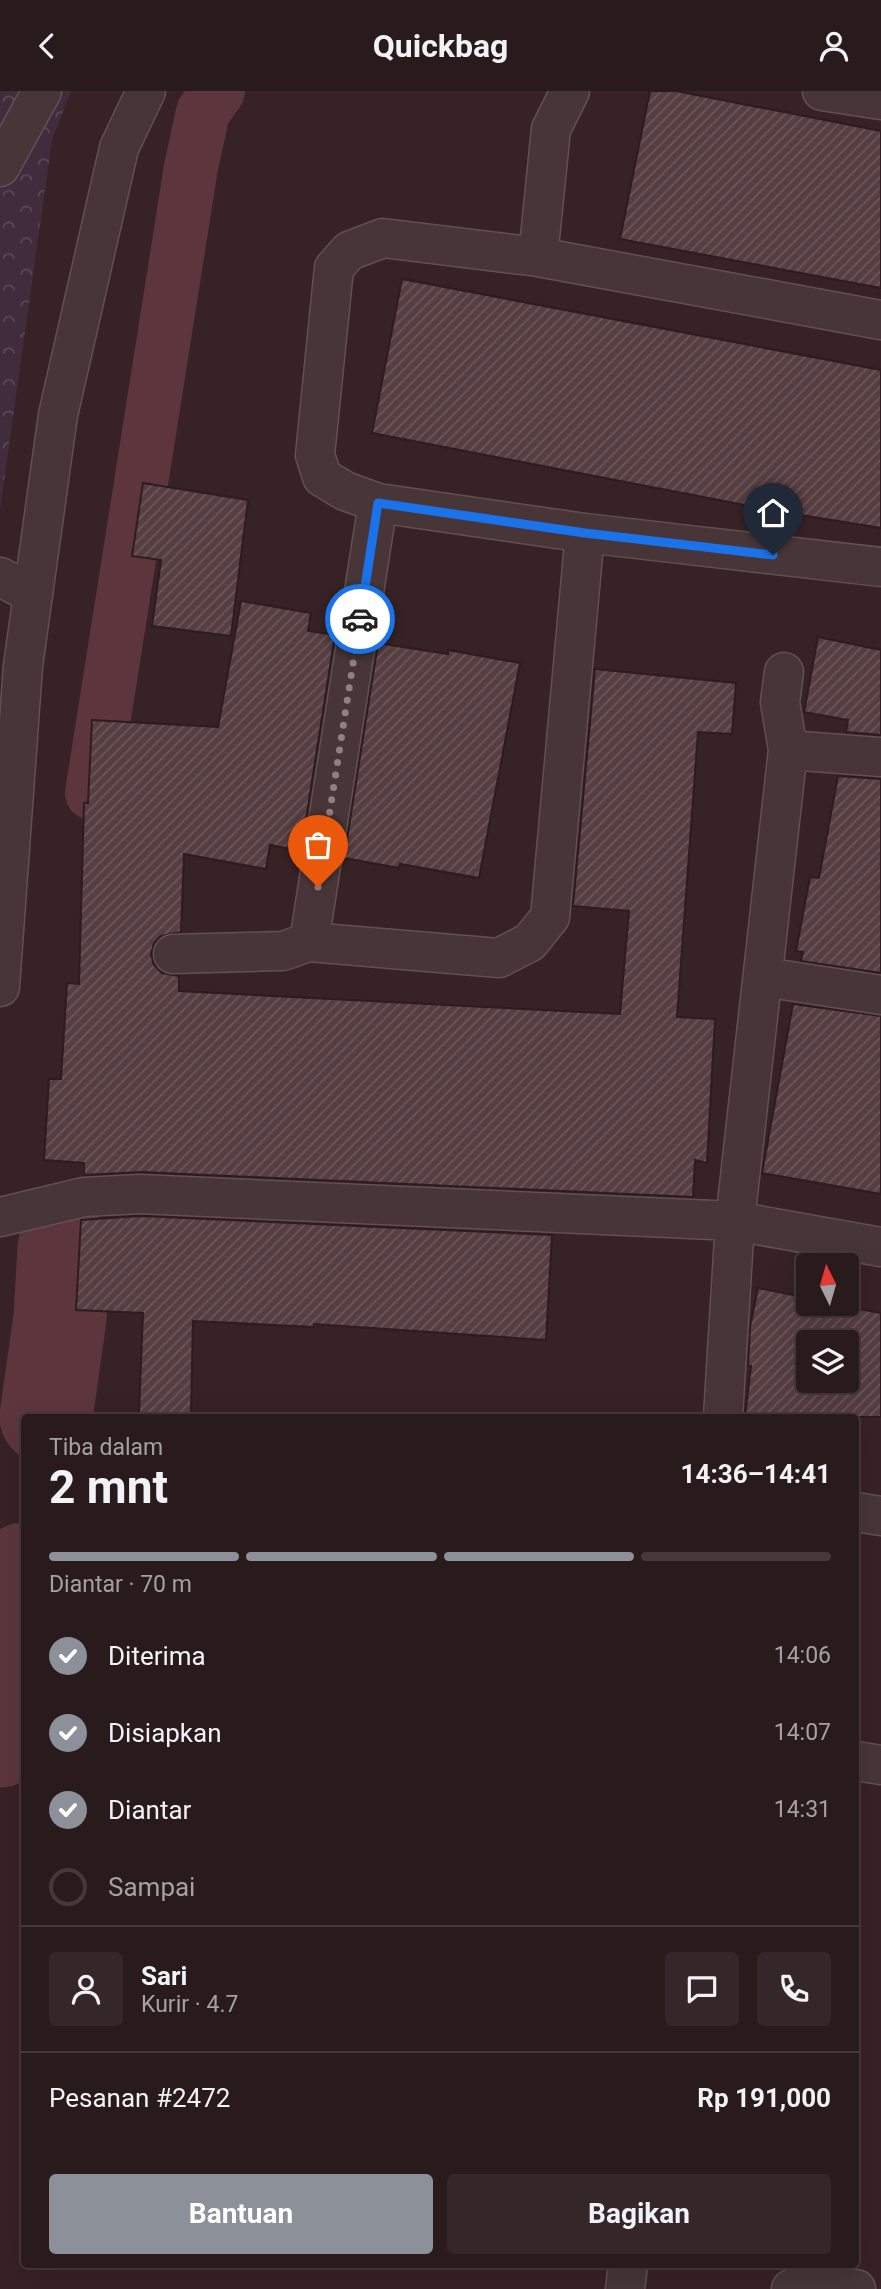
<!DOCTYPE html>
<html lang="id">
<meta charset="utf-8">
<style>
body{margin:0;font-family:Roboto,sans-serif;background:#352729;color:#f1f3f6;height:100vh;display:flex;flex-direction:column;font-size:26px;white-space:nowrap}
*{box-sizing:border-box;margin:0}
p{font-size:23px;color:#a5a1a3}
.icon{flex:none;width:38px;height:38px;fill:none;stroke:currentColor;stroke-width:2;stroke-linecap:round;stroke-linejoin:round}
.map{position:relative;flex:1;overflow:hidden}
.panel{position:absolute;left:21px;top:1323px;width:838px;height:854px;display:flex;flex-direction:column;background:#291a1c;border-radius:7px;box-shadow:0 7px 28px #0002,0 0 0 2px #45383b}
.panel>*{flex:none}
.needle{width:46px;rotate:355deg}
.buttons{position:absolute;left:796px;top:1162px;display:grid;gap:14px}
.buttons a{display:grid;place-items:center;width:63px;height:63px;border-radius:7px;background:#291a1c;box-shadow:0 7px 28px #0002,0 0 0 2px #45383b;font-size:35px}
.pin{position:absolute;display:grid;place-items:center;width:60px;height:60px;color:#fff;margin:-72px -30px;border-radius:50% 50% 50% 0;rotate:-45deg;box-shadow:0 0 7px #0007}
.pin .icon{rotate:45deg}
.courier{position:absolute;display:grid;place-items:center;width:70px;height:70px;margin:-35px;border:5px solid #1a73e8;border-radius:50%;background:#fff;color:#222;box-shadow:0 2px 9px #0007}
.headline em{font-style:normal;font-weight:700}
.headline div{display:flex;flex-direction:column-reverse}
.headline{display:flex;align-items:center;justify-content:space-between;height:119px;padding:0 28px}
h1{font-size:46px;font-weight:700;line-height:52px}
.bar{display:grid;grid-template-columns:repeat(4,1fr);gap:10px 7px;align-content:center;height:84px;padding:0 28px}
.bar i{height:9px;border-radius:5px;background:#45383b}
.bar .on{background:#8c9099}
.bar p{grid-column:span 4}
.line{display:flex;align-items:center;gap:18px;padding:0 28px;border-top:2px solid #45383b}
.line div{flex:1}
.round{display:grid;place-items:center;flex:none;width:74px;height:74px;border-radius:7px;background:#352729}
ol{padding:0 28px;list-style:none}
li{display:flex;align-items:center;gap:21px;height:77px}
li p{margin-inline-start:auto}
li .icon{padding:7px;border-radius:50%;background:#8c9099;color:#fff;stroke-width:4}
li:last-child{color:#a5a1a3}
li i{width:38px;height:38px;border:4px solid #45383b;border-radius:50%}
.cta{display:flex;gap:14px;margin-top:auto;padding:14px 28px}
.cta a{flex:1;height:80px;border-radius:7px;background:#8c9099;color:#fff;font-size:28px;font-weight:700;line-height:80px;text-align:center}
.cta a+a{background:#352729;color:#f1f3f6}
header{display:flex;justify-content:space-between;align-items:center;height:91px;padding:0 28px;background:#291a1c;font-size:32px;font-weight:700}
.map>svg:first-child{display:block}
.park{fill:url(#park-crowns)}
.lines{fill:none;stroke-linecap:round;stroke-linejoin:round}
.canal{stroke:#5d363d;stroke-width:54}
.river{stroke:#5d363d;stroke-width:93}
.building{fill:url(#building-hatch);stroke:#2e1c1f;stroke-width:2;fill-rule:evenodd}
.minor-casing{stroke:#625052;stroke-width:41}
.tertiary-casing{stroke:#625052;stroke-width:41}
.minor{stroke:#473538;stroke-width:38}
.tertiary{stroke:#473538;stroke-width:38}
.done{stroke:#937e81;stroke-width:7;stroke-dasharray:0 12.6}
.route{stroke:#1a73e8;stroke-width:9}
</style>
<header><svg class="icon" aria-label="back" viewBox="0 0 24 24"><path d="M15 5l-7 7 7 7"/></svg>Quickbag<svg class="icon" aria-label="person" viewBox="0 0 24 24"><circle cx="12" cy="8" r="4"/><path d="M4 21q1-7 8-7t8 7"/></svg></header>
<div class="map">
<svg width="881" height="2198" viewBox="0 0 881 2198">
<defs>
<pattern id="park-crowns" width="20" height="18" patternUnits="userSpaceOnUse" patternTransform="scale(1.75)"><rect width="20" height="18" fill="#402c3c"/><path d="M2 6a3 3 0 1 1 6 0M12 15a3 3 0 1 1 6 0" fill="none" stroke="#5a4856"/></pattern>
<pattern id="building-hatch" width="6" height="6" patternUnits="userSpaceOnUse" patternTransform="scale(1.75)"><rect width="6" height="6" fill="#563e41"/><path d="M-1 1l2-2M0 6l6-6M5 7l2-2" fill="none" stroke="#6d575a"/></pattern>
</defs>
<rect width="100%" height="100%" fill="#372225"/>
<!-- park -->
<path class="park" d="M 0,0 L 71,0 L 52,49 L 0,419 Z"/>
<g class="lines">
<!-- canal -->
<path class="canal" d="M 92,702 L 191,76 L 203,21 L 218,0"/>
<!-- river -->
<path class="river" d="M 46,1326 L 60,1227 L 64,1157
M 0,1650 L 24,1478"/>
</g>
<!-- building -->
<path class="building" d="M 650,0 L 676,0 L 881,40 L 881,197 L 620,148 Z
M 402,188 L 881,279 L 881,437 L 776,420 L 372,342 Z
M 143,392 L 248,409 L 231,545 L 152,535 L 161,469 L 132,465 Z
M 241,510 L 311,522 L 308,540 L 335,544 L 301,760 L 270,754 L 266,778 L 184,763 L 181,841 L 161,845 L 154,852 L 151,863 L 154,874 L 162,882 L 179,885 L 179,900 L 620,923 L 629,820 L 573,815 L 595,578 L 736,592 L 732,643 L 698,641 L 677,926 L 715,928 L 707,1072 L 695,1069 L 693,1106 L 141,1081 L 84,1084 L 84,1072 L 44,1069 L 49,988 L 61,988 L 67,892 L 79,893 L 84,712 L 88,712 L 92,629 L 218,636 Z
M 818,546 L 881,559 L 881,644 L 846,641 L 848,629 L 804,621 Z
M 378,552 L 448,563 L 448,559 L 520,572 L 479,787 L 400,773 L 399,777 L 344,767 Z
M 838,685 L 881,688 L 881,882 L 801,870 L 803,861 L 796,860 L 810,786 L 819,787 Z
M 793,913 L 881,925 L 881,1103 L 762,1082 Z
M 140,1125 L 552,1144 L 546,1249 L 314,1233 L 314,1236 L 193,1230 L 191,1324 L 139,1322 L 143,1222 L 76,1219 L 81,1129 Z
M 758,1197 L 808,1207 L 808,1213 L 833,1213 L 881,1222 L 881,1326 L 745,1326 L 751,1275 L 748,1275 L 750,1236 ZM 808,1251 L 847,1251 L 847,1290 L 808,1290 Z"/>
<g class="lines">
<!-- minor casing -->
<g class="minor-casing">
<path id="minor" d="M 822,0 L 881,9
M 0,76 L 42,0
M 538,166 L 551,38 L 570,0
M 881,229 L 538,166 L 383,147 L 349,160 L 334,177 L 315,364 L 322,386 L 345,400 L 378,412 L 585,442 L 881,476
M 0,486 L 33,503
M 784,581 L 780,611 L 788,659
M 309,851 L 499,867 L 530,851 L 550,826 L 585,442
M 173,863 L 283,860 L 309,851 L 378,412
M 764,886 L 881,904
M 0,1126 L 84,1106 L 140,1103 L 735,1130 L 881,1156
M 723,1326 L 735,1130 L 788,659 L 881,666
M 856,1421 L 881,1425
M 856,1670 L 881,1674
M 625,2198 L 628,2174
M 791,2198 L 805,2192 L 856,2198"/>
</g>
<!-- tertiary casing -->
<g class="tertiary-casing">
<path id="tertiary" d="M 0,896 L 23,575 L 58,324 L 119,57 L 146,0"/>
</g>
<!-- minor -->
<use href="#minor" class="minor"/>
<!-- tertiary -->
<use href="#tertiary" class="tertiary"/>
</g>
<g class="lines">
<!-- done -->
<path class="done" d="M 318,796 L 360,528"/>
<!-- route -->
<path class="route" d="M 360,528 L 378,412 L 585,442 L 773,464"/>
</g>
</svg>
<div class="buttons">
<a><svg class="needle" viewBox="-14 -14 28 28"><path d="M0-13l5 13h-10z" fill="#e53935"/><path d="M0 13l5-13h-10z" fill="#a5a1a3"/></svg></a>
<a><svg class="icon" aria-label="layers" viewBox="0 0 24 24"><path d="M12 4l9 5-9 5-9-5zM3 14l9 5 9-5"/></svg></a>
</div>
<div class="pin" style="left:318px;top:796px;background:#ea580c"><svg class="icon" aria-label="bag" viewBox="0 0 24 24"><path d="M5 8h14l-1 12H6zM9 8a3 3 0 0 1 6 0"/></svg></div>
<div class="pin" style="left:773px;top:464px;background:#1f2937"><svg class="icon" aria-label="home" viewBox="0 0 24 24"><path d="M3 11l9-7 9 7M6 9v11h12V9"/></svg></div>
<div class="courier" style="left:360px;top:528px"><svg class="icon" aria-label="car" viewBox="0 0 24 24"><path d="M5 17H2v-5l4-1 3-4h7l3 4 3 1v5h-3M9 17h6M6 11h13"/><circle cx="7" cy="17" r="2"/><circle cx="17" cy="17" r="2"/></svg></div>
<section class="panel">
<div class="headline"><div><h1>2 mnt</h1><p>Tiba dalam</p></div><em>14:36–14:41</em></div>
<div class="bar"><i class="on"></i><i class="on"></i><i class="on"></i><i></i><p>Diantar · 70 m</p></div>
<ol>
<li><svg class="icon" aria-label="check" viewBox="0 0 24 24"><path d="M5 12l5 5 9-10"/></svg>Diterima<p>14:06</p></li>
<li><svg class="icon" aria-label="check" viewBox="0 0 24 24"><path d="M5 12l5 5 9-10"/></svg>Disiapkan<p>14:07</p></li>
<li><svg class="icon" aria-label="check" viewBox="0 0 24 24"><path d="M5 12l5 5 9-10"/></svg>Diantar<p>14:31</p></li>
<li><i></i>Sampai</li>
</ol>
<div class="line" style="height:126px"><a class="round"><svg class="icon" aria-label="person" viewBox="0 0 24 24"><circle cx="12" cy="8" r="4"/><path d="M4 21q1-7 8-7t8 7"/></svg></a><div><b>Sari</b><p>Kurir · 4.7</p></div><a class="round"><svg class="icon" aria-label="chat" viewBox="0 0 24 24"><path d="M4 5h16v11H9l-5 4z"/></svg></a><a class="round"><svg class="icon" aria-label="phone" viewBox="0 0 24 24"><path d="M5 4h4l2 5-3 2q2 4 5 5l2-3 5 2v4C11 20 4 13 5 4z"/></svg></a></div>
<div class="line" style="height:91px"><div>Pesanan #2472</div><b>Rp 191,000</b></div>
<div class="cta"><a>Bantuan</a><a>Bagikan</a></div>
</section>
</div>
